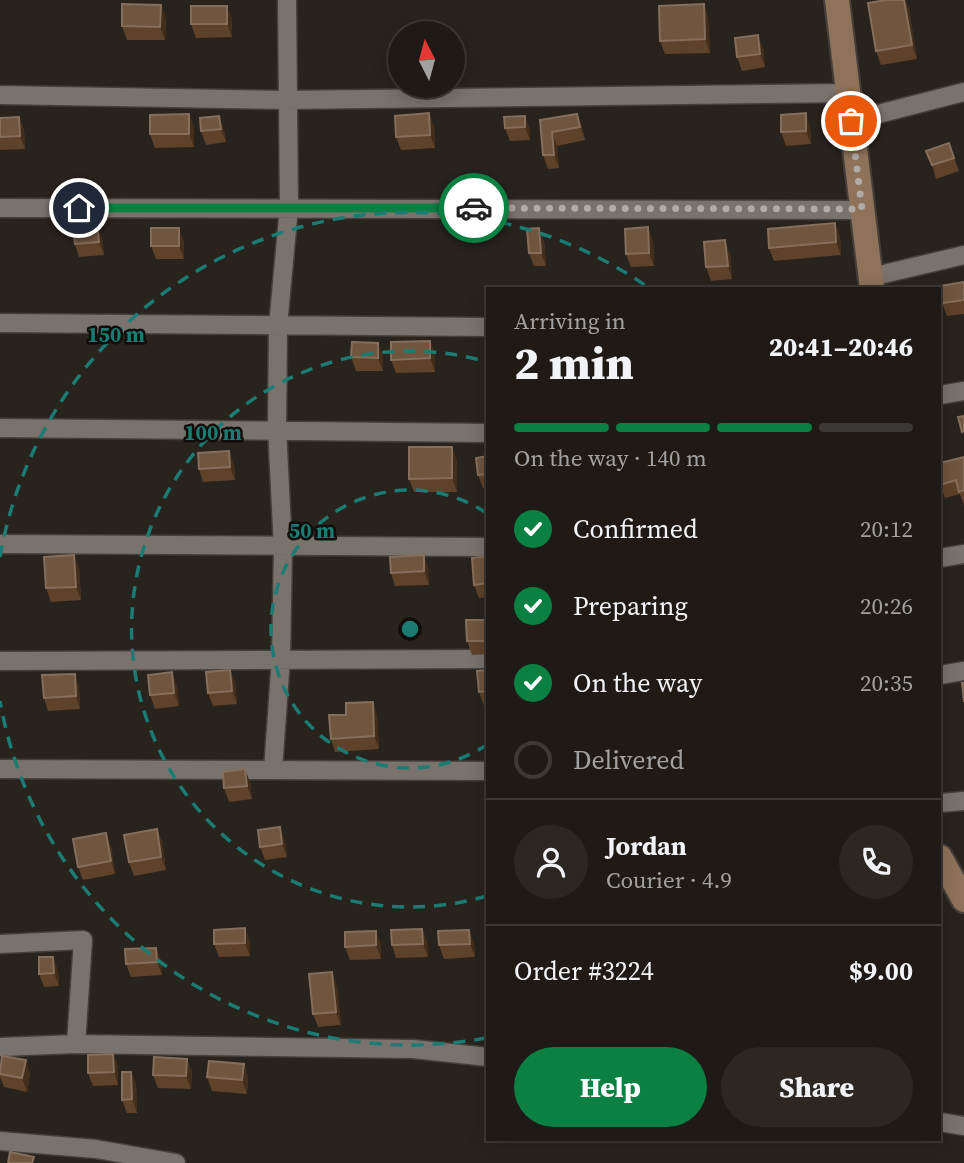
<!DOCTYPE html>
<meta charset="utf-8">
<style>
body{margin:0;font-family:"Source Serif 4",serif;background:#2c2723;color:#f1f3f6;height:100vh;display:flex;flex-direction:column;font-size:26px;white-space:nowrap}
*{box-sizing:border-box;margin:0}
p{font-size:23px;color:#a1a1a1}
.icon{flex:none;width:38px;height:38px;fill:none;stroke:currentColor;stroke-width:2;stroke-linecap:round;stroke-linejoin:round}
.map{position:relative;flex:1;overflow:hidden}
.drawer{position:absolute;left:486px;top:287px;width:455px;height:854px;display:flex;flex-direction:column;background:#1f1a16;border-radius:0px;box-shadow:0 4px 18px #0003,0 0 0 2px #3c3835}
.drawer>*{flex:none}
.needle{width:46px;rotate:354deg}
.fabs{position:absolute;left:388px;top:21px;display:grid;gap:14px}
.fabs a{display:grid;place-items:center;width:77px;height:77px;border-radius:50%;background:#1f1a16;box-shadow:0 4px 18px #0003,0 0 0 2px #3c3835;font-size:35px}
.pin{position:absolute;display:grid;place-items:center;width:60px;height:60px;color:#fff;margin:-30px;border:4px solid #fff;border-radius:50%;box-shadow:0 2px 7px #0007}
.courier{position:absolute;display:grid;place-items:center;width:70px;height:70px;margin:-35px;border:5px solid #0b8043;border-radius:50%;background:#fff;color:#222;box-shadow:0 2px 9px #0007}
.overview em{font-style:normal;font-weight:800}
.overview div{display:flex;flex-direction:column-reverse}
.overview{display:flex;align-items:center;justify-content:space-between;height:119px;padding:0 28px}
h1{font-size:46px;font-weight:800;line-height:52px}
.bar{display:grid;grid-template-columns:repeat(4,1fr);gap:10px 7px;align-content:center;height:84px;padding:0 28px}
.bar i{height:9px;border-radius:5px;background:#3c3835}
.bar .selected{background:#0b8043}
.bar p{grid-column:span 4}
.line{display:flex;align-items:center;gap:18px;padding:0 28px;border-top:2px solid #3c3835}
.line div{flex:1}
.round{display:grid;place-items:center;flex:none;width:74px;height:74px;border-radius:37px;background:#2c2723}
ol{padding:0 28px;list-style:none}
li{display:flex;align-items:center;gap:21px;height:77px}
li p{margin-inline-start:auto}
li .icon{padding:7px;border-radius:50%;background:#0b8043;color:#fff;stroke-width:4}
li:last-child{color:#a1a1a1}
li i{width:38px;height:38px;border:4px solid #3c3835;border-radius:50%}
.button{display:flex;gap:14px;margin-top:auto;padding:14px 28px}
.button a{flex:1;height:80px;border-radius:42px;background:#0b8043;color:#fff;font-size:28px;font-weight:800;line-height:80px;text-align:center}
.button a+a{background:#2c2723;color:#f1f3f6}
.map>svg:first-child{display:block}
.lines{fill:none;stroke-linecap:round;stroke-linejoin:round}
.street-casing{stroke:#453f3b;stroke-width:21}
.secondary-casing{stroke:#453f3b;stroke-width:28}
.street{stroke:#7a726c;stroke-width:18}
.secondary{stroke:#8e7259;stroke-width:24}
.wall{fill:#5f422a}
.shaded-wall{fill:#432e1c}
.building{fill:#70553f;stroke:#856e5b;stroke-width:2}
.done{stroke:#b0aba6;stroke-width:7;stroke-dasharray:0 12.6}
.route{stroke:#0b8043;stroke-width:9}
.ring{fill:none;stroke:#1b7c74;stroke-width:3.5;stroke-dasharray:12 9}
.centre{fill:#1b7c74;stroke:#100d0b;stroke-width:3.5}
.ring-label{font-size:21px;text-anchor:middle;font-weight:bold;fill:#1b7c74;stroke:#100d0b;stroke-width:5;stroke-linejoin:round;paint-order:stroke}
</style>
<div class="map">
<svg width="964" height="1163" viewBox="0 0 964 1163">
<rect width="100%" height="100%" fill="#29231e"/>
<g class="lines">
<!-- street casing -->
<g class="street-casing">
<path id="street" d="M 0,95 L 286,100 L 848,93
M 851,121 L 964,92
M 0,208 L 862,210
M 871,277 L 964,255
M 0,323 L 488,327
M 940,395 L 964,391
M 0,428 L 488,433
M 0,544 L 488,547
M 940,558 L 964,554
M 0,661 L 488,659
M 940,675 L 964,671
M 0,769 L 488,771
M 273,770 L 281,658 L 283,548 L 277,428 L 278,326 L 289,207 L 287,0
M 940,803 L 964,801
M 0,944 L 83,940 L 76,1044
M 0,1047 L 76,1044 L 413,1049 L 488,1057
M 940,1122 L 964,1126
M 0,1141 L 96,1149 L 176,1163"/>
</g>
<!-- secondary casing -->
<g class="secondary-casing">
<path id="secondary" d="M 837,0 L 872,289
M 940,857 L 964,900"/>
</g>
<!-- street -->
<use href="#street" class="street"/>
<!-- secondary -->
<use href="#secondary" class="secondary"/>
</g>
<!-- wall -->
<path class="wall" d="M 886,0 L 905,0 L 909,10 L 917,59 L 881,65 L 876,51 Z
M 704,4 L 708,18 L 710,53 L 665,54 L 660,41 Z
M 166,18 L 165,40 L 127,40 L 122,26 Z
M 232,19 L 232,37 L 196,38 L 191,24 Z
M 763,48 L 765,67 L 742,71 L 737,57 Z
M 429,113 L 434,127 L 435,148 L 401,150 L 396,137 Z
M 189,114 L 194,128 L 194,147 L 155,148 L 150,134 Z
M 577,114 L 582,127 L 585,140 L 557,146 L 559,168 L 548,169 L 543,155 L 540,120 Z
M 19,117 L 24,130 L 25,149 L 0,150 L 0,118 Z
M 504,117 L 530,129 L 530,140 L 510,141 L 505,128 Z
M 810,127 L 811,144 L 786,146 L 781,132 Z
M 224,129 L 226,142 L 206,145 L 201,131 Z
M 949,143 L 959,171 L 936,179 L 932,165 Z
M 97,225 L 102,238 L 104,255 L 79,257 L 75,244 Z
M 840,236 L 841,255 L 774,261 L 769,248 Z
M 184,241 L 184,259 L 156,259 L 151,246 Z
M 544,241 L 546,266 L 534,266 L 529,253 Z
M 653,241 L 654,266 L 631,267 L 626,254 Z
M 730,253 L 732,279 L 711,281 L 706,267 Z
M 964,282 L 964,314 L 947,316 L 942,303 Z
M 430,341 L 435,354 L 435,372 L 396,373 L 391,360 Z
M 383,356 L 383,371 L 356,371 L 351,357 Z
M 488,456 L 488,488 L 483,488 L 478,475 Z
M 964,457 L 964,505 L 960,494 L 945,498 L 940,485 Z
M 457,460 L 457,492 L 414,492 L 409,479 Z
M 234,464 L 235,480 L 203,482 L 199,469 Z
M 488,556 L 488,597 L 479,598 L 474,585 Z
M 79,568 L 81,600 L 51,602 L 46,588 Z
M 428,568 L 429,585 L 395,586 L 391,573 Z
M 488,620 L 488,654 L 472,655 L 467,641 Z
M 230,670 L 235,683 L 237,704 L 213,706 L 208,693 Z
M 488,670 L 488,705 L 484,706 L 479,692 Z
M 177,686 L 179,706 L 155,709 L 150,695 Z
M 79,687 L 80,709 L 48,711 L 44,698 Z
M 377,715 L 379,749 L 335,752 L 331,739 Z
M 250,782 L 252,799 L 229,802 L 224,788 Z
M 157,829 L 162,842 L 166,870 L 134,876 L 129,862 Z
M 285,841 L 287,857 L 265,860 L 260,847 Z
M 111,846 L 115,874 L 83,880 L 78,867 Z
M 422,929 L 427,942 L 428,957 L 396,958 L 392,945 Z
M 250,941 L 250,956 L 219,957 L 214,944 Z
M 474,943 L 475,957 L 444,959 L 439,945 Z
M 381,944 L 381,959 L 350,960 L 345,947 Z
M 156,948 L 161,961 L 162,975 L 131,977 L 126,964 Z
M 58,970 L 59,986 L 44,987 L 39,974 Z
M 337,986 L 341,1025 L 318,1027 L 313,1014 Z
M 113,1054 L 118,1067 L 118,1085 L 93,1086 L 88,1073 Z
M 187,1059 L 192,1072 L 191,1089 L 158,1088 L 153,1075 Z
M 0,1067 L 30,1074 L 27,1092 L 4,1087 L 0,1077 Z
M 131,1072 L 136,1085 L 137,1113 L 127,1113 L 122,1100 Z
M 207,1077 L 248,1077 L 247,1094 L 212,1091 Z"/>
<!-- shaded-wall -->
<path class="shaded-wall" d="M 904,0 L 909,10 L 917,59 L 912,45 Z
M 704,4 L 708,18 L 710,53 L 705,39 Z
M 161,5 L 166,18 L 165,40 L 160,27 Z
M 227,6 L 232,19 L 232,37 L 227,24 Z
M 758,35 L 763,48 L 765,67 L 760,54 Z
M 429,113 L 434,127 L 435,148 L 430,135 Z
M 806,113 L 810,127 L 811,144 L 806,131 Z
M 189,114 L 194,128 L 194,147 L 189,134 Z
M 577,114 L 582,127 L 585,140 L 580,127 Z
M 219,116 L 224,129 L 226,142 L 221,129 Z
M 525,116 L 530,129 L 530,140 L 525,127 Z
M 19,117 L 24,130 L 25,149 L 20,136 Z
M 552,132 L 557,146 L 559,168 L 554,155 Z
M 835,223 L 840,236 L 841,255 L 836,242 Z
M 97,225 L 102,238 L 104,255 L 99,242 Z
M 648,227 L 653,241 L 654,266 L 649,253 Z
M 179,228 L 184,241 L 184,259 L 179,246 Z
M 539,228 L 544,241 L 546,266 L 541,253 Z
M 725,240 L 730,253 L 732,279 L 728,266 Z
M 430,341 L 435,354 L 435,372 L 430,358 Z
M 378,343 L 383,356 L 383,371 L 378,358 Z
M 452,447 L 457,460 L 457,492 L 452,478 Z
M 229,451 L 234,464 L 235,480 L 230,467 Z
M 74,555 L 79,568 L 81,600 L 76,587 Z
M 424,555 L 428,568 L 429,585 L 424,571 Z
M 230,670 L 235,683 L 237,704 L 232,691 Z
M 172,672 L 177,686 L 179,706 L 174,693 Z
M 75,674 L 79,687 L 80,709 L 76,696 Z
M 373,702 L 377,715 L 379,749 L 374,736 Z
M 245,769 L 250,782 L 252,799 L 247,786 Z
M 280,827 L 285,841 L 287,857 L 282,844 Z
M 157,829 L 162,842 L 166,870 L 161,857 Z
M 106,833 L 111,846 L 115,874 L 111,861 Z
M 245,928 L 250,941 L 250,956 L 245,943 Z
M 422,929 L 427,942 L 428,957 L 423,944 Z
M 469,930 L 474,943 L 475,957 L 470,944 Z
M 376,931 L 381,944 L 381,959 L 376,945 Z
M 156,948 L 161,961 L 162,975 L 157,962 Z
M 53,957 L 58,970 L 59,986 L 54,973 Z
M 332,972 L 337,986 L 341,1025 L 336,1012 Z
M 113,1054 L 118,1067 L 118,1085 L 114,1072 Z
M 187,1059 L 192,1072 L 191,1089 L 186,1076 Z
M 26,1060 L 30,1074 L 27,1092 L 22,1078 Z
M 244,1064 L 248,1077 L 247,1094 L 242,1080 Z
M 131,1072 L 136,1085 L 137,1113 L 132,1099 Z"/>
<!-- building -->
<path class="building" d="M 886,0 L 904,0 L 912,45 L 876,51 L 868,3 Z
M 122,4 L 161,5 L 160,27 L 122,26 Z
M 704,4 L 705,39 L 660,41 L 659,6 Z
M 191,6 L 227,6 L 227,24 L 191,24 Z
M 758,35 L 760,54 L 737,57 L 735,38 Z
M 429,113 L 430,135 L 396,137 L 395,116 Z
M 806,113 L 806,131 L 781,132 L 781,115 Z
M 189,114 L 189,134 L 150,134 L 150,115 Z
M 577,114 L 580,127 L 552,132 L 554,155 L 543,155 L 540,120 Z
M 219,116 L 221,129 L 201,131 L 200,118 Z
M 525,116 L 525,127 L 505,128 L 504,117 Z
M 19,117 L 20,136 L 0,137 L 0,118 Z
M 949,143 L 954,158 L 932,165 L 926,151 Z
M 835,223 L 836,242 L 769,248 L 768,229 Z
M 97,225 L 99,242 L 75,244 L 73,227 Z
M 648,227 L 649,253 L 626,254 L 625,229 Z
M 151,228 L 179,228 L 179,246 L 151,246 Z
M 539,228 L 541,253 L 529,253 L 527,229 Z
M 725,240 L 728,266 L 706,267 L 704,242 Z
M 964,282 L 964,300 L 942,303 L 940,286 Z
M 430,341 L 430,358 L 391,360 L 391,342 Z
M 352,342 L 378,343 L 378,358 L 351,357 Z
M 964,416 L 964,431 L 962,432 L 958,417 Z
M 409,447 L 452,447 L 452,478 L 409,479 Z
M 229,451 L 230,467 L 199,469 L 198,453 Z
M 488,456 L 488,474 L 478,475 L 476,458 Z
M 964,457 L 964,490 L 959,492 L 956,480 L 940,485 L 940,463 Z
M 74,555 L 76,587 L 46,588 L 44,557 Z
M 424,555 L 424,571 L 391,573 L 390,557 Z
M 488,556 L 488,583 L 474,585 L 472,558 Z
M 466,620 L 488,620 L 488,641 L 467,641 Z
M 230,670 L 232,691 L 208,693 L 206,672 Z
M 488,670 L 488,691 L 479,692 L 477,671 Z
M 172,672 L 174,693 L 150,695 L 148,675 Z
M 75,674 L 76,696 L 44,698 L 42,675 Z
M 962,683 L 964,683 L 964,702 Z
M 373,702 L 374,736 L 331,739 L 329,715 L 346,715 L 346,703 Z
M 245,769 L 247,786 L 224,788 L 223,772 Z
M 280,827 L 282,844 L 260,847 L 258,830 Z
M 157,829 L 161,857 L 129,862 L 124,835 Z
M 106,833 L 111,861 L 78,867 L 73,839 Z
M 245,928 L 245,943 L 214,944 L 214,930 Z
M 422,929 L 423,944 L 392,945 L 391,930 Z
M 469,930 L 470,944 L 439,945 L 438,931 Z
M 376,931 L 376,945 L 345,947 L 345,932 Z
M 156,948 L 157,962 L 126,964 L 125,949 Z
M 39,957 L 53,957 L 54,973 L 39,974 Z
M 332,972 L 336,1012 L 313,1014 L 309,974 Z
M 113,1054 L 114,1072 L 88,1073 L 88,1055 Z
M 2,1056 L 26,1060 L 22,1078 L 0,1074 Z
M 154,1057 L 187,1059 L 186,1076 L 153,1075 Z
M 209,1061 L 244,1064 L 242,1080 L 207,1077 Z
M 122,1072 L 131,1072 L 132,1099 L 122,1100 Z
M 10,1152 L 34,1157 L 32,1163 L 8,1163 Z"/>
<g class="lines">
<!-- done -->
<path class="done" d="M 474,208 L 862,209 L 851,121"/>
<!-- route -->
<path class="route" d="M 79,208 L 474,208"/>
</g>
<!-- distance rings -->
<g class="ring">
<path d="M488 744A139 139 0 1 1 488 514"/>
<path d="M487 896A278 278 0 1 1 487 362"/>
<path d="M486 1038A416 416 0 0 1 0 701M0 557A416 416 0 0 1 649 288"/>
</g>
<circle cx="410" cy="629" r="10" class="centre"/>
<g class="ring-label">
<text x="116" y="342">150 m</text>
<text x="213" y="440">100 m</text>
<text x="312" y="538">50 m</text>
</g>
</svg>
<div class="fabs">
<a><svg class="needle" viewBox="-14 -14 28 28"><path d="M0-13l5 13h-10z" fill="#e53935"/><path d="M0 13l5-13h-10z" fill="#a1a1a1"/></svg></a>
</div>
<div class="pin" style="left:851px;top:121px;background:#ea580c"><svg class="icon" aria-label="bag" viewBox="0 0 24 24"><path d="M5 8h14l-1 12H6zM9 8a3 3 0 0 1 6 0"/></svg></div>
<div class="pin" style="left:79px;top:208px;background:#1f2937"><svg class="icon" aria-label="home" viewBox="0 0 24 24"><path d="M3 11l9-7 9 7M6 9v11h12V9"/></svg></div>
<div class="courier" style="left:474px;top:208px"><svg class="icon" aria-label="car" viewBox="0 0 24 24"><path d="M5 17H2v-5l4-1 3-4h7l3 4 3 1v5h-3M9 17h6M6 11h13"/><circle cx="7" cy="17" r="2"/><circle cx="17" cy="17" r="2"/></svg></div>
<section class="drawer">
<div class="overview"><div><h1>2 min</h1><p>Arriving in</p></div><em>20:41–20:46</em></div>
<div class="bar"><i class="selected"></i><i class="selected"></i><i class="selected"></i><i></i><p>On the way · 140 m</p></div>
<ol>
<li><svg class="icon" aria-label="check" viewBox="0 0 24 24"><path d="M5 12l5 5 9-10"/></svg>Confirmed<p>20:12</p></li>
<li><svg class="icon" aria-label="check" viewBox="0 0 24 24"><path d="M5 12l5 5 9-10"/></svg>Preparing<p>20:26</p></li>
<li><svg class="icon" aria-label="check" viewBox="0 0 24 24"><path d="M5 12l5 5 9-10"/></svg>On the way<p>20:35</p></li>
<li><i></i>Delivered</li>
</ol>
<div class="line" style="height:126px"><a class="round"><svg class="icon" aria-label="person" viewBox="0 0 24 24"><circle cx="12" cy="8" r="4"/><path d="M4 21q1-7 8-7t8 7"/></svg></a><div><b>Jordan</b><p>Courier · 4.9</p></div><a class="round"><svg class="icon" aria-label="phone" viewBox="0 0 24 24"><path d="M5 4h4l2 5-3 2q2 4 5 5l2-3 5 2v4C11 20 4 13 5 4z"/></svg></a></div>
<div class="line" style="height:91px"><div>Order #3224</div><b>$9.00</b></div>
<div class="button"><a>Help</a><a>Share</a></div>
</section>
</div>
